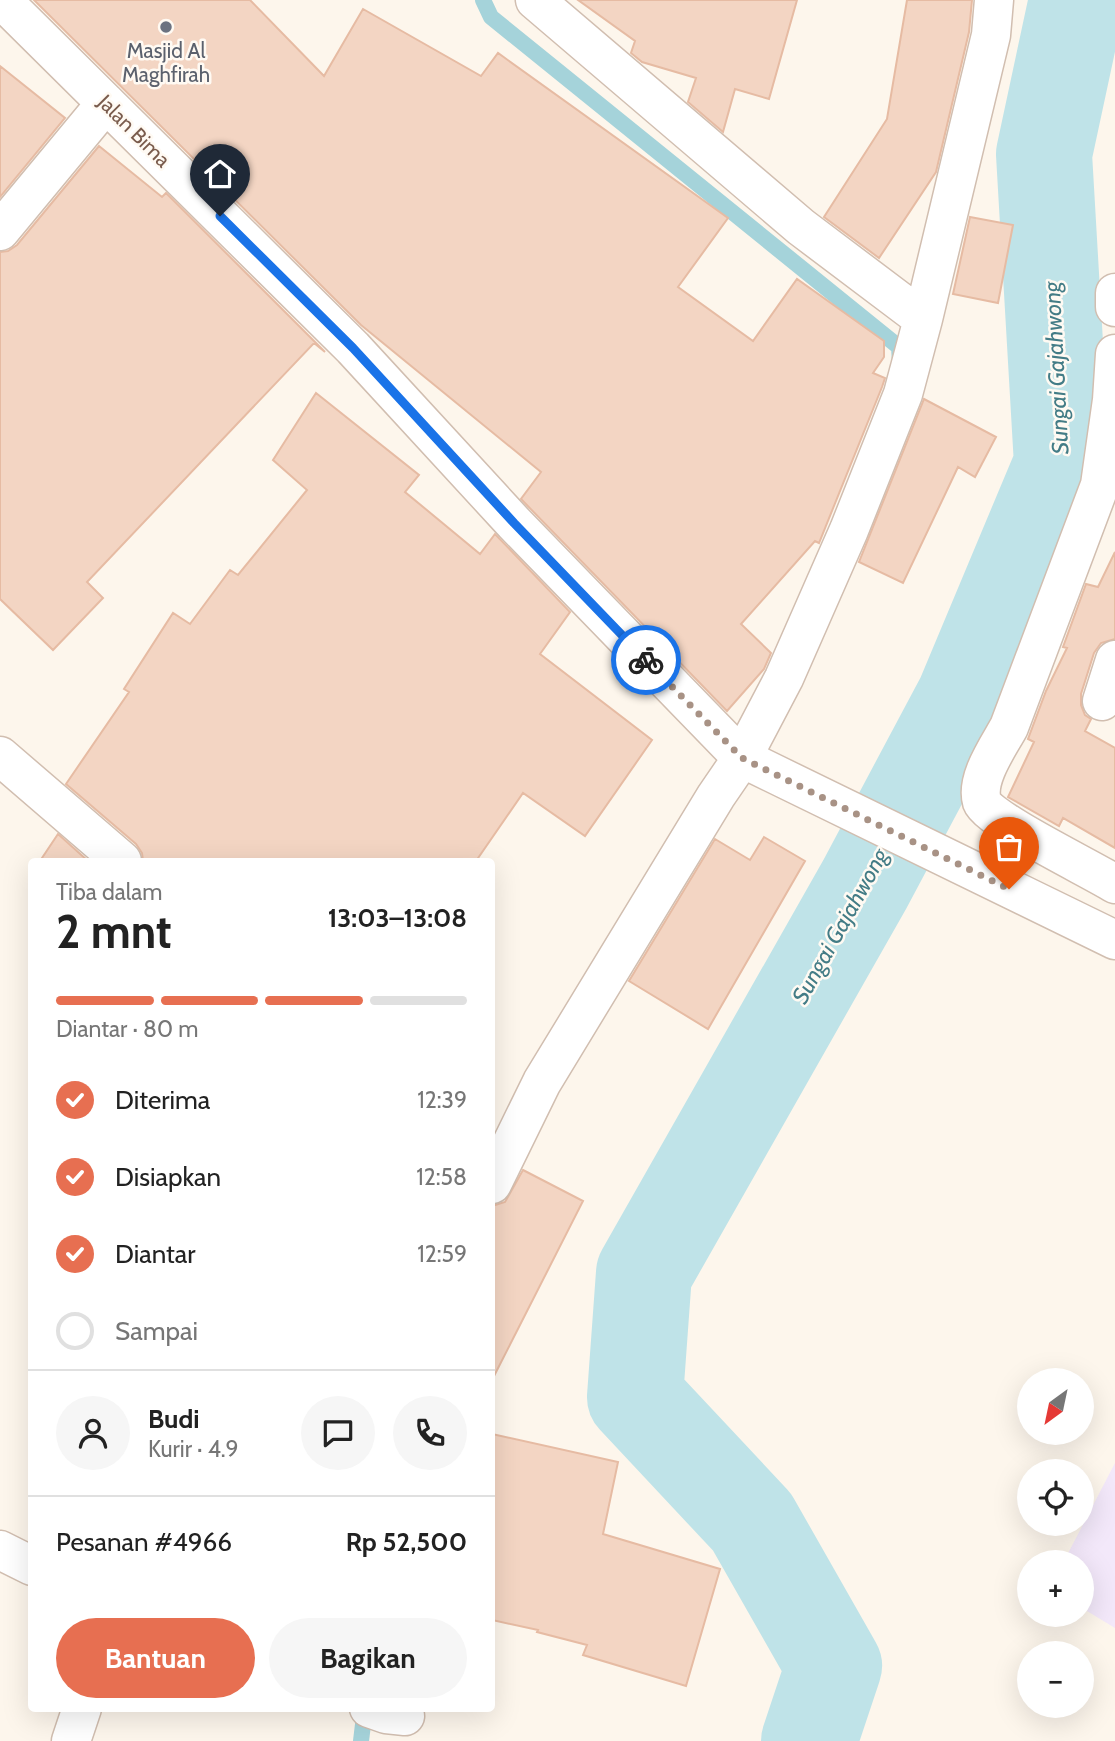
<!DOCTYPE html>
<html lang="id">
<meta charset="utf-8">
<style>
body{margin:0;font-family:Cabin,sans-serif;background:#f6f6f6;color:#222;height:100vh;display:flex;flex-direction:column;font-size:26px;white-space:nowrap}
*{box-sizing:border-box;margin:0}
p{font-size:23px;color:#767676}
.icon{flex:none;width:38px;height:38px;fill:none;stroke:currentColor;stroke-width:2;stroke-linecap:round;stroke-linejoin:round}
.map{position:relative;flex:1;overflow:hidden}
.side{position:absolute;left:28px;top:858px;width:467px;height:854px;display:flex;flex-direction:column;background:#fff;border-radius:7px;box-shadow:0 7px 28px #0002}
.side>*{flex:none}
.needle{width:46px;rotate:213deg}
.fabs{position:absolute;left:1017px;top:1368px;display:grid;gap:14px}
.fabs a{display:grid;place-items:center;width:77px;height:77px;border-radius:50%;background:#fff;box-shadow:0 7px 28px #0002;font-size:35px}
.pin{position:absolute;display:grid;place-items:center;width:60px;height:60px;color:#fff;margin:-72px -30px;border-radius:50% 50% 50% 0;rotate:-45deg;box-shadow:0 0 7px #0007}
.pin .icon{rotate:45deg}
.courier{position:absolute;display:grid;place-items:center;width:70px;height:70px;margin:-35px;border:5px solid #1a73e8;border-radius:50%;background:#fff;color:#222;box-shadow:0 2px 9px #0007}
.summary em{font-style:normal;font-weight:700}
.summary div{display:flex;flex-direction:column-reverse}
.summary{display:flex;align-items:center;justify-content:space-between;height:119px;padding:0 28px}
h1{font-size:46px;font-weight:700;line-height:52px}
.bar{display:grid;grid-template-columns:repeat(4,1fr);gap:10px 7px;align-content:center;height:84px;padding:0 28px}
.bar i{height:9px;border-radius:5px;background:#e0e0e0}
.bar .selected{background:#e76f51}
.bar p{grid-column:span 4}
.line{display:flex;align-items:center;gap:18px;padding:0 28px;border-top:2px solid #e0e0e0}
.line div{flex:1}
.round{display:grid;place-items:center;flex:none;width:74px;height:74px;border-radius:37px;background:#f6f6f6}
ol{padding:0 28px;list-style:none}
li{display:flex;align-items:center;gap:21px;height:77px}
li p{margin-inline-start:auto}
li .icon{padding:7px;border-radius:50%;background:#e76f51;color:#fff;stroke-width:4}
li:last-child{color:#767676}
li i{width:38px;height:38px;border:4px solid #e0e0e0;border-radius:50%}
.primary-button{display:flex;gap:14px;margin-top:auto;padding:14px 28px}
.primary-button a{flex:1;height:80px;border-radius:42px;background:#e76f51;color:#fff;font-size:28px;font-weight:700;line-height:80px;text-align:center}
.primary-button a+a{background:#f6f6f6;color:#222}
.map>svg:first-child{display:block}
.education{fill:#f3e8fa}
.lines{fill:none;stroke-linecap:round;stroke-linejoin:round}
.stream{stroke:#a5d3da;stroke-width:16}
.river{stroke:#bfe3e8;stroke-width:96}
.building{fill:#f3d5c3;stroke:#e6bba3;stroke-width:2}
.minor-casing{stroke:#d1beb0;stroke-width:41}
.minor{stroke:#fff;stroke-width:38}
.done{stroke:#a89285;stroke-width:7;stroke-dasharray:0 12.6}
.route{stroke:#1a73e8;stroke-width:9}
.worship-dot{fill:#6b7280;stroke:#fffaf3;stroke-width:2.5}
.labels{text-anchor:middle;stroke-width:5;stroke-linejoin:round;paint-order:stroke}
.worship-label{font-size:21px;fill:#5b616d;stroke:#fffaf3}
.street-label{font-size:21px;fill:#7a5c4d;stroke:#fffaf3}
.water-label{font-size:23px;font-style:italic;fill:#437c86;stroke:#fffaf3}
</style>
<div class="map">
<svg width="1115" height="1741" viewBox="0 0 1115 1741">
<rect width="100%" height="100%" fill="#fdf6ec"/>
<!-- education -->
<path class="education" d="M 1115,1463 L 1115,1628 L 1082,1608 L 1082,1563 L 1063,1563 Z"/>
<g class="lines">
<!-- stream -->
<path class="stream" d="M 483,0 L 491,17 L 899,347 L 900,363
M 361,1741 L 365,1708"/>
<!-- river -->
<path class="river" d="M 809,1741 L 834,1666 L 752,1522 L 635,1397 L 644,1273 L 865,884 L 964,698 L 1062,464 L 1044,154 L 1077,0"/>
</g>
<!-- building -->
<path class="building" d="M 34,0 L 250,0 L 324,76 L 363,9 L 481,76 L 498,53 L 728,218 L 678,287 L 753,341 L 797,279 L 884,341 L 884,357 L 873,373 L 885,378 L 882,387 L 819,543 L 815,541 L 741,624 L 771,653 L 764,669 L 727,711 L 521,499 L 541,472 L 361,325 Z
M 578,0 L 797,0 L 769,99 L 735,89 L 723,132 L 688,102 L 696,78 L 642,62 L 631,53 L 635,41 Z
M 907,0 L 972,0 L 969,32 L 936,172 L 879,258 L 824,217 L 887,119 Z
M 0,66 L 65,118 L 0,197 Z
M 99,146 L 162,197 L 166,193 L 325,352 L 314,343 L 87,582 L 103,598 L 53,650 L 0,599 L 0,252 L 8,251 L 17,245 Z
M 970,217 L 1013,225 L 998,303 L 953,294 Z
M 316,393 L 419,475 L 405,492 L 480,554 L 495,534 L 570,612 L 540,654 L 652,740 L 585,836 L 523,793 L 476,861 L 143,861 L 142,853 L 136,844 L 66,784 L 129,692 L 124,689 L 173,613 L 190,624 L 230,570 L 238,575 L 307,490 L 273,460 Z
M 924,399 L 996,437 L 975,477 L 958,467 L 903,583 L 859,562 Z
M 1115,552 L 1115,639 L 1101,643 L 1094,653 L 1081,694 L 1081,705 L 1085,715 L 1091,719 L 1085,731 L 1115,748 L 1115,848 L 1063,818 L 1059,826 L 1008,797 L 1034,742 L 1028,739 L 1046,691 L 1067,648 L 1063,647 L 1086,584 L 1098,587 Z
M 58,834 L 88,861 L 40,861 Z
M 764,837 L 805,861 L 708,1029 L 629,981 L 715,839 L 750,860 Z
M 523,1170 L 583,1201 L 492,1380 L 492,1206 L 505,1202 Z
M 492,1434 L 618,1462 L 603,1534 L 720,1569 L 686,1686 L 583,1655 L 587,1645 L 537,1632 L 538,1630 L 492,1620 Z"/>
<g class="lines">
<!-- minor casing -->
<g class="minor-casing">
<path id="minor" d="M 2,0 L 353,348 L 514,523 L 742,758 L 1115,940
M 0,231 L 106,103
M 1115,293 L 1115,307
M 923,319 L 991,35 L 994,0
M 1115,354 L 1112,400 L 1100,485 L 1009,727 C 998,747 975,779 982,802 C 988,819 1093,870 1115,884
M 1102,701 L 1115,660
M 0,756 L 122,861
M 492,1184 L 542,1082 L 716,796 L 742,758 L 784,678 L 849,530 L 903,394 L 923,319 L 801,227 L 535,0
M 0,1550 L 32,1566
M 369,1708 L 386,1714 L 405,1716
M 71,1741 L 82,1708"/>
</g>
<!-- minor -->
<use href="#minor" class="minor"/>
</g>
<g class="lines">
<!-- done -->
<path class="done" d="M 646,660 L 742,758 L 1009,889"/>
<!-- route -->
<path class="route" d="M 220,216 L 353,348 L 514,523 L 646,660"/>
</g>
<!-- markers -->
<circle class="worship-dot" cx="166" cy="27" r="7"/>
<g class="labels">
<!-- worship labels -->
<g class="worship-label">
<text x="166" y="58">Masjid Al<tspan x="166" dy="24">Maghfirah</tspan></text>
</g>
<!-- street labels -->
<g class="street-label">
<text transform="translate(134 131) rotate(45)" y="7">Jalan Bima</text>
</g>
<!-- water labels -->
<g class="water-label">
<text transform="translate(1056 368) rotate(-93)" y="8">Sungai Gajahwong</text>
<text transform="translate(840 926) rotate(-61)" y="8">Sungai Gajahwong</text>
</g>
</g>
</svg>
<div class="fabs">
<a><svg class="needle" viewBox="-14 -14 28 28"><path d="M0-13l5 13h-10z" fill="#e53935"/><path d="M0 13l5-13h-10z" fill="#767676"/></svg></a>
<a><svg class="icon" aria-label="locate" viewBox="0 0 24 24"><circle cx="12" cy="12" r="6"/><path d="M12 2v4M12 18v4M2 12h4M18 12h4"/></svg></a>
<a>+</a>
<a>−</a>
</div>
<div class="pin" style="left:1009px;top:889px;background:#ea580c"><svg class="icon" aria-label="bag" viewBox="0 0 24 24"><path d="M5 8h14l-1 12H6zM9 8a3 3 0 0 1 6 0"/></svg></div>
<div class="pin" style="left:220px;top:216px;background:#1f2937"><svg class="icon" aria-label="home" viewBox="0 0 24 24"><path d="M3 11l9-7 9 7M6 9v11h12V9"/></svg></div>
<div class="courier" style="left:646px;top:660px"><svg class="icon" aria-label="bike" viewBox="0 0 24 24"><circle cx="6" cy="16" r="4"/><circle cx="18" cy="16" r="4"/><path d="M6 16l4-8h5l3 8M10 8l3 8H6M13 5h3"/></svg></div>
<section class="side">
<div class="summary"><div><h1>2 mnt</h1><p>Tiba dalam</p></div><em>13:03–13:08</em></div>
<div class="bar"><i class="selected"></i><i class="selected"></i><i class="selected"></i><i></i><p>Diantar · 80 m</p></div>
<ol>
<li><svg class="icon" aria-label="check" viewBox="0 0 24 24"><path d="M5 12l5 5 9-10"/></svg>Diterima<p>12:39</p></li>
<li><svg class="icon" aria-label="check" viewBox="0 0 24 24"><path d="M5 12l5 5 9-10"/></svg>Disiapkan<p>12:58</p></li>
<li><svg class="icon" aria-label="check" viewBox="0 0 24 24"><path d="M5 12l5 5 9-10"/></svg>Diantar<p>12:59</p></li>
<li><i></i>Sampai</li>
</ol>
<div class="line" style="height:126px"><a class="round"><svg class="icon" aria-label="person" viewBox="0 0 24 24"><circle cx="12" cy="8" r="4"/><path d="M4 21q1-7 8-7t8 7"/></svg></a><div><b>Budi</b><p>Kurir · 4.9</p></div><a class="round"><svg class="icon" aria-label="chat" viewBox="0 0 24 24"><path d="M4 5h16v11H9l-5 4z"/></svg></a><a class="round"><svg class="icon" aria-label="phone" viewBox="0 0 24 24"><path d="M5 4h4l2 5-3 2q2 4 5 5l2-3 5 2v4C11 20 4 13 5 4z"/></svg></a></div>
<div class="line" style="height:91px"><div>Pesanan #4966</div><b>Rp 52,500</b></div>
<div class="primary-button"><a>Bantuan</a><a>Bagikan</a></div>
</section>
</div>
